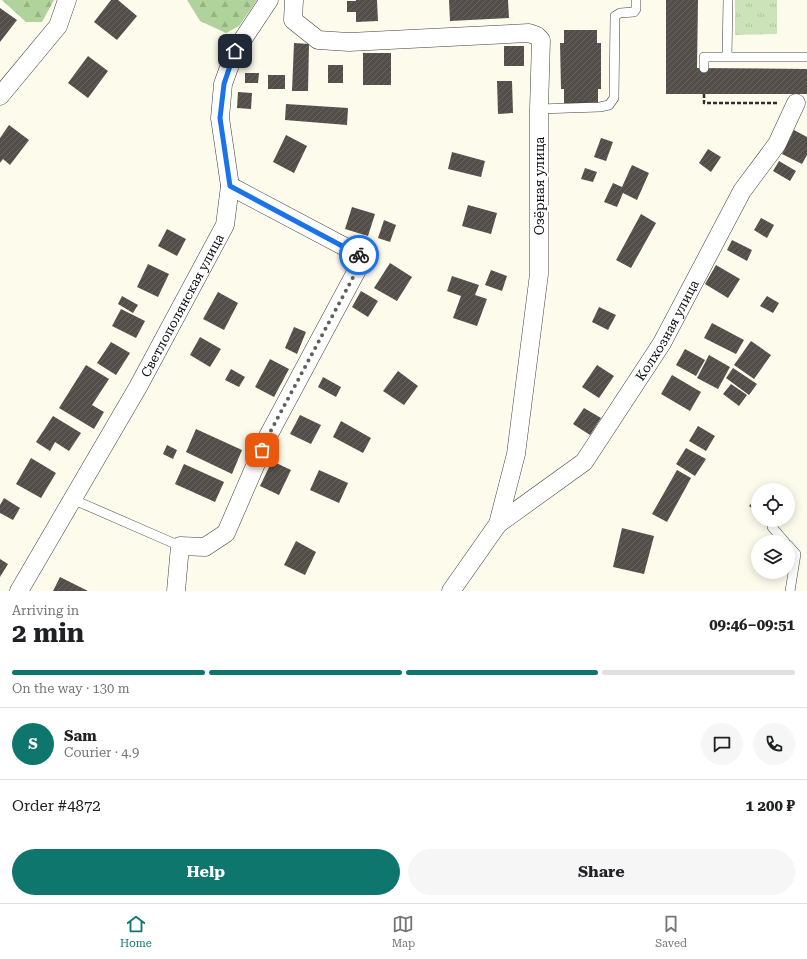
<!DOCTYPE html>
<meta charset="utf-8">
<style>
body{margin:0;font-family:"Roboto Serif",serif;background:#f6f6f6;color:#202124;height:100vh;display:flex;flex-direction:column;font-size:15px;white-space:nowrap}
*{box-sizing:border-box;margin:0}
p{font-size:13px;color:#757577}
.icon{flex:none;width:22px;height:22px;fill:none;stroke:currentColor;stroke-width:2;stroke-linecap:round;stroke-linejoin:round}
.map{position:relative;height:591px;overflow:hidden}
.panel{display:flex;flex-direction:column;background:#fff;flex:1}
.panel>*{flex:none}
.fabs{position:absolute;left:751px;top:483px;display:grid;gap:8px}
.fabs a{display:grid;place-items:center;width:44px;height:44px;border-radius:50%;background:#fff;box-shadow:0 2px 10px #0003;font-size:20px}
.pin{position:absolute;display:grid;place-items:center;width:34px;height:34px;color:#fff;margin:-17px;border-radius:8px;box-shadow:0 2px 6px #0006}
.courier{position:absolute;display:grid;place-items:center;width:40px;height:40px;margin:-20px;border:3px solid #1a73e8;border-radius:50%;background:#fff;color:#222;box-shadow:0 1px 5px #0007}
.summary em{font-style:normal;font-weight:700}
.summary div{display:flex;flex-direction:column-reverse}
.summary{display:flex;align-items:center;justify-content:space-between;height:68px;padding:0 12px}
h1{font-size:26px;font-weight:700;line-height:30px}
.bar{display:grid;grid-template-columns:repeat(4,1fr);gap:6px 4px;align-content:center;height:48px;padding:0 12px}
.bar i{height:5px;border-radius:3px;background:#e0e0e0}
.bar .on{background:#0f766e}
.bar p{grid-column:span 4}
.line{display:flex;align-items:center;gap:10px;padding:0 12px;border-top:1px solid #e0e0e0}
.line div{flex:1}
.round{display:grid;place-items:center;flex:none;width:42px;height:42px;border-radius:21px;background:#f6f6f6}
.primary-button{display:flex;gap:8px;margin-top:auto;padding:8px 12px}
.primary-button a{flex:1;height:46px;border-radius:24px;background:#0f766e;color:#fff;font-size:16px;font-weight:700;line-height:46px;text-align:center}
.primary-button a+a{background:#f6f6f6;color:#202124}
.dock{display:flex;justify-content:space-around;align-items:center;height:56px;border-top:1px solid #e0e0e0;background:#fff;font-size:11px;color:#757577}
.dock a{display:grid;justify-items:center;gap:2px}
.dock .on{color:#0f766e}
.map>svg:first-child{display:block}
.forest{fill:url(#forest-firs)}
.park{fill:url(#park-tufts)}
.building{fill:url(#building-hatch)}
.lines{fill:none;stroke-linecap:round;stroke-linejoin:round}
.lane-casing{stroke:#3f3f3f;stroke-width:10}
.street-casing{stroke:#3f3f3f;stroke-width:19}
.path{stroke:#2e2e2e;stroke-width:2.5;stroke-dasharray:4 2;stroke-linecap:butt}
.lane{stroke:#fff;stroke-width:9}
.street{stroke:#fff;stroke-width:18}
.done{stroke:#60605a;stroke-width:4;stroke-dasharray:0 7.2}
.route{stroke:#1a73e8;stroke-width:5}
.labels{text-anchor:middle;stroke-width:4;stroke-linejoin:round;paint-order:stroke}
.street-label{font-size:13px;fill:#0c0c0c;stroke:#fff}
</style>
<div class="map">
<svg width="807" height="591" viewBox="0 0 807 591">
<defs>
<pattern id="forest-firs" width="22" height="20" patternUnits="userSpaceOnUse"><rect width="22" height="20" fill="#b0d29b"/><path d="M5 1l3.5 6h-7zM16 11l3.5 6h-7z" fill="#96b384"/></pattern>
<pattern id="park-tufts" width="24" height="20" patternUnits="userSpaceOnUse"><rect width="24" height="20" fill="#cce3ba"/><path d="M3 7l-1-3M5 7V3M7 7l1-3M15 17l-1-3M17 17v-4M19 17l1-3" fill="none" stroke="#aec29f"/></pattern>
<pattern id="building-hatch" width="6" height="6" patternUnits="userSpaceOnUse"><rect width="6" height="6" fill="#534e49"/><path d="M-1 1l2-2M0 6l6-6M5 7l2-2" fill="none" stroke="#67635f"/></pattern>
</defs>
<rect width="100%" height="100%" fill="#fdfbec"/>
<!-- forest -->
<path class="forest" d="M 2,0 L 54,0 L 42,22 L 26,22 Z
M 187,0 L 257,0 L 239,26 L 226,33 L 200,21 Z"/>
<!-- park -->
<path class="park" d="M 735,0 L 777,0 L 777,34 L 735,35 Z"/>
<!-- building -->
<path class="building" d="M 111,0 L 118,0 L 137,16 L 117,40 L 94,22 Z
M 356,0 L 377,0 L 378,21 L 356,22 L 356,12 L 347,12 L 347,1 L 356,1 Z
M 449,0 L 508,0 L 509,18 L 450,21 Z
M 666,0 L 698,0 L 697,68 L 807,69 L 807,94 L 666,94 Z
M 0,8 L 17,20 L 0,42 Z
M 564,30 L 597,30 L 597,43 L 601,43 L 601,89 L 598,89 L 598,103 L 564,103 L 564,89 L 561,89 L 560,43 L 564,43 Z
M 294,43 L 309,44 L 308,91 L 292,91 Z
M 504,46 L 524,46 L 524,66 L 504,66 Z
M 363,53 L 391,53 L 391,85 L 363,85 Z
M 88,56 L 108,71 L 88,98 L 68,83 Z
M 328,65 L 343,65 L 343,83 L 328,83 Z
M 245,73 L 259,73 L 258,83 L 245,83 Z
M 268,75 L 285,75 L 285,89 L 268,89 Z
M 497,81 L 512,81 L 513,113 L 498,114 Z
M 238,92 L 252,93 L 251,109 L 237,108 Z
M 286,104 L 348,108 L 347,125 L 285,120 Z
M 9,125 L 29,140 L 10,165 L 3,159 L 0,163 L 0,138 Z
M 794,130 L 807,137 L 807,155 L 802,164 L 782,154 Z
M 286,135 L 307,146 L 294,173 L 273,162 Z
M 601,138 L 613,142 L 606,161 L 594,157 Z
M 708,149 L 721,157 L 711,172 L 699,163 Z
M 452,152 L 485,161 L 481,177 L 448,169 Z
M 779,161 L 796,171 L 790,181 L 773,171 Z
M 632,165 L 649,173 L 637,200 L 623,193 L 617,207 L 604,202 L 613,183 L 622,187 Z
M 585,168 L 597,172 L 593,182 L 581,179 Z
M 468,205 L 497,213 L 491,234 L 462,226 Z
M 352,207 L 375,214 L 368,236 L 345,229 Z
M 641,214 L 656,223 L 631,268 L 616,260 Z
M 761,218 L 774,225 L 767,238 L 754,230 Z
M 384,220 L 396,225 L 390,242 L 378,238 Z
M 167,229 L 186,239 L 177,256 L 158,246 Z
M 732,240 L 752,250 L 747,261 L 727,250 Z
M 390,263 L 412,277 L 397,301 L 374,288 Z
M 148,264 L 169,274 L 158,297 L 137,287 Z
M 716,265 L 740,279 L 728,298 L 705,284 Z
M 491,270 L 507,276 L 502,291 L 485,285 Z
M 452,276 L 479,285 L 475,295 L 487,299 L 477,326 L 453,318 L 461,296 L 447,291 Z
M 361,291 L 378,301 L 368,317 L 352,307 Z
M 218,292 L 238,303 L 224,330 L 203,319 Z
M 122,296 L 138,305 L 133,313 L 118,304 Z
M 767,296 L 779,303 L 773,313 L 760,306 Z
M 599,307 L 616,315 L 608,330 L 592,322 Z
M 121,309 L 145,321 L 136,338 L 112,326 Z
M 712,323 L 744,340 L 736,354 L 704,338 Z
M 294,327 L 306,332 L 297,354 L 285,348 Z
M 200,337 L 221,349 L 210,367 L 190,355 Z
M 751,341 L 771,355 L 754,379 L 734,365 Z
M 111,342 L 130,353 L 116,375 L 97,363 Z
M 685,349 L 705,360 L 696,376 L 676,365 Z
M 709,355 L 730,367 L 718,389 L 697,378 Z
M 270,359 L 289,369 L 274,397 L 255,387 Z
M 86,365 L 109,379 L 92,405 L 104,412 L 94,429 L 59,408 Z
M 597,365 L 614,376 L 599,398 L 582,387 Z
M 733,368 L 757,384 L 749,395 L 726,378 Z
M 231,369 L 245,377 L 239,387 L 225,380 Z
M 398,371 L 418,386 L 404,405 L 383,391 Z
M 672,375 L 701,392 L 690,411 L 661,394 Z
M 323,377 L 341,387 L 336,397 L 318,387 Z
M 731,384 L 747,395 L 739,406 L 723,394 Z
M 584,408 L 601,418 L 590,435 L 573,424 Z
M 300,415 L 321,425 L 311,444 L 290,434 Z
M 53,416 L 81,433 L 69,451 L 55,442 L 50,451 L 36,442 Z
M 341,421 L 371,438 L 363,453 L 333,437 Z
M 698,426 L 715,436 L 706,451 L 689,441 Z
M 196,429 L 242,450 L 232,474 L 186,452 Z
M 167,445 L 177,450 L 173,459 L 163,454 Z
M 686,448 L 706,459 L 695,476 L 676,464 Z
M 31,458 L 56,473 L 41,498 L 16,484 Z
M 272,461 L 291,470 L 279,495 L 260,486 Z
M 184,464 L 224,482 L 215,502 L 175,484 Z
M 319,470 L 348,483 L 339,503 L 310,490 Z
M 677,470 L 691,478 L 667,522 L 652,514 Z
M 758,496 L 758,513 L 749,506 Z
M 4,498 L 20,508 L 13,520 L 0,513 L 0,505 Z
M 622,528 L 654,536 L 644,574 L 613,567 Z
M 296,541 L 316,552 L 305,575 L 284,565 Z
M 0,559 L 8,564 L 0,577 Z
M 60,577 L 88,591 L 53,591 Z"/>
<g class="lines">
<!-- lane casing -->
<g class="lane-casing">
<path id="lane" d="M 727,57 L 728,0
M 704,68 L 704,57 L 807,57
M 539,109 L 600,107 L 609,105 L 614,98 L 615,16 L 620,13 L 634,12 L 636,9 L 636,0
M 72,499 L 180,546
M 772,527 L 785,542
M 788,545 L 796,554 L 790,591"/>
</g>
<!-- street casing -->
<g class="street-casing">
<g id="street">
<path d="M 294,0 L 293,20 L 318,40 L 349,42 L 529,33 L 537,36 L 541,40 L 539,109 L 539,274 L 516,454 L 498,524 L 451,591"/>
<path d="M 0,96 L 58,26 L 67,0"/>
<path id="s1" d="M 498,524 L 584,462 L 662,343 L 742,191 L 777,144 L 796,103"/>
<path id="s2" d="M 19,591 L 138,387 L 225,225 L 230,186 L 220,118 L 223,84 L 235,51 L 269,0"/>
<path d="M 176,591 L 180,546 L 205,547 L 226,533 L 268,436 L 364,257 L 230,186"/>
</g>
</g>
<!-- path -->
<path class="path" d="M 704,94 L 704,103 L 779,103"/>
<!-- lane -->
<use href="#lane" class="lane"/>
<!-- street -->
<use href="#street" class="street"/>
</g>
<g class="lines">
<!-- done -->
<path class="done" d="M 262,450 L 268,436 L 364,257 L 359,255"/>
<!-- route -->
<path class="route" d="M 235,51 L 224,84 L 220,118 L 230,186 L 359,255"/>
</g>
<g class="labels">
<!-- street labels -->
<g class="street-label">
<text transform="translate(539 186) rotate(-90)" y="5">Озёрная улица</text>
<text dy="5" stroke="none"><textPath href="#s2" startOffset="329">Светлополянская улица</textPath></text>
<text dy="5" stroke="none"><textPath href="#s1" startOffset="262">Колхозная улица</textPath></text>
</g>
</g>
</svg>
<div class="fabs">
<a><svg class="icon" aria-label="locate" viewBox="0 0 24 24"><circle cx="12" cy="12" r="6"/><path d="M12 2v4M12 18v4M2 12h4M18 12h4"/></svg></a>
<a><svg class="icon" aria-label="layers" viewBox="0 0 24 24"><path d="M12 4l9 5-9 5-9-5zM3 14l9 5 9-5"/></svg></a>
</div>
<div class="pin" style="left:262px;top:450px;background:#ea580c"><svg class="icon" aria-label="bag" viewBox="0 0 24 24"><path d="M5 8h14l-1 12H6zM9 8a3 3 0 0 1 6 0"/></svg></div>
<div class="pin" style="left:235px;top:51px;background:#1f2937"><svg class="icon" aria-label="home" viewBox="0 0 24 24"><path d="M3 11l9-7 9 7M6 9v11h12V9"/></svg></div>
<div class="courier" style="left:359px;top:255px"><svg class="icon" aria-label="bike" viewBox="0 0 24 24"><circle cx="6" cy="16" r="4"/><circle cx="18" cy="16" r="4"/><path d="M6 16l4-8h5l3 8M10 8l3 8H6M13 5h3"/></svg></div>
</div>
<section class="panel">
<div class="summary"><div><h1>2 min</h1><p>Arriving in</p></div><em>09:46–09:51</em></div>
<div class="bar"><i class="on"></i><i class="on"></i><i class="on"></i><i></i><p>On the way · 130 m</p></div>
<div class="line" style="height:72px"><b class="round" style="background:#0f766e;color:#fff">S</b><div><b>Sam</b><p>Courier · 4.9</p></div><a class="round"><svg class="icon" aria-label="chat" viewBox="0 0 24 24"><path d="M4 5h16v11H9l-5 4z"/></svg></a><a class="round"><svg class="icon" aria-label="phone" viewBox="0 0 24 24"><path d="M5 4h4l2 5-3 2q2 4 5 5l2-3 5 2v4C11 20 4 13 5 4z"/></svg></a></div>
<div class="line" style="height:52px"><div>Order #4872</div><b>1 200 ₽</b></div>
<div class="primary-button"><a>Help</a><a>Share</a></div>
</section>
<nav class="dock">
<a class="on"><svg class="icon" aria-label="home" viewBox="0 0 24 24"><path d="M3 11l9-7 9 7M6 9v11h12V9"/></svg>Home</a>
<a><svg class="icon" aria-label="map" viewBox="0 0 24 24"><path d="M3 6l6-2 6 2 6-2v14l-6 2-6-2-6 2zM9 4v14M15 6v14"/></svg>Map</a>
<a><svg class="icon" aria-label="saved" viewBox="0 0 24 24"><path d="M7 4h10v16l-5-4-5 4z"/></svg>Saved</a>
</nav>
